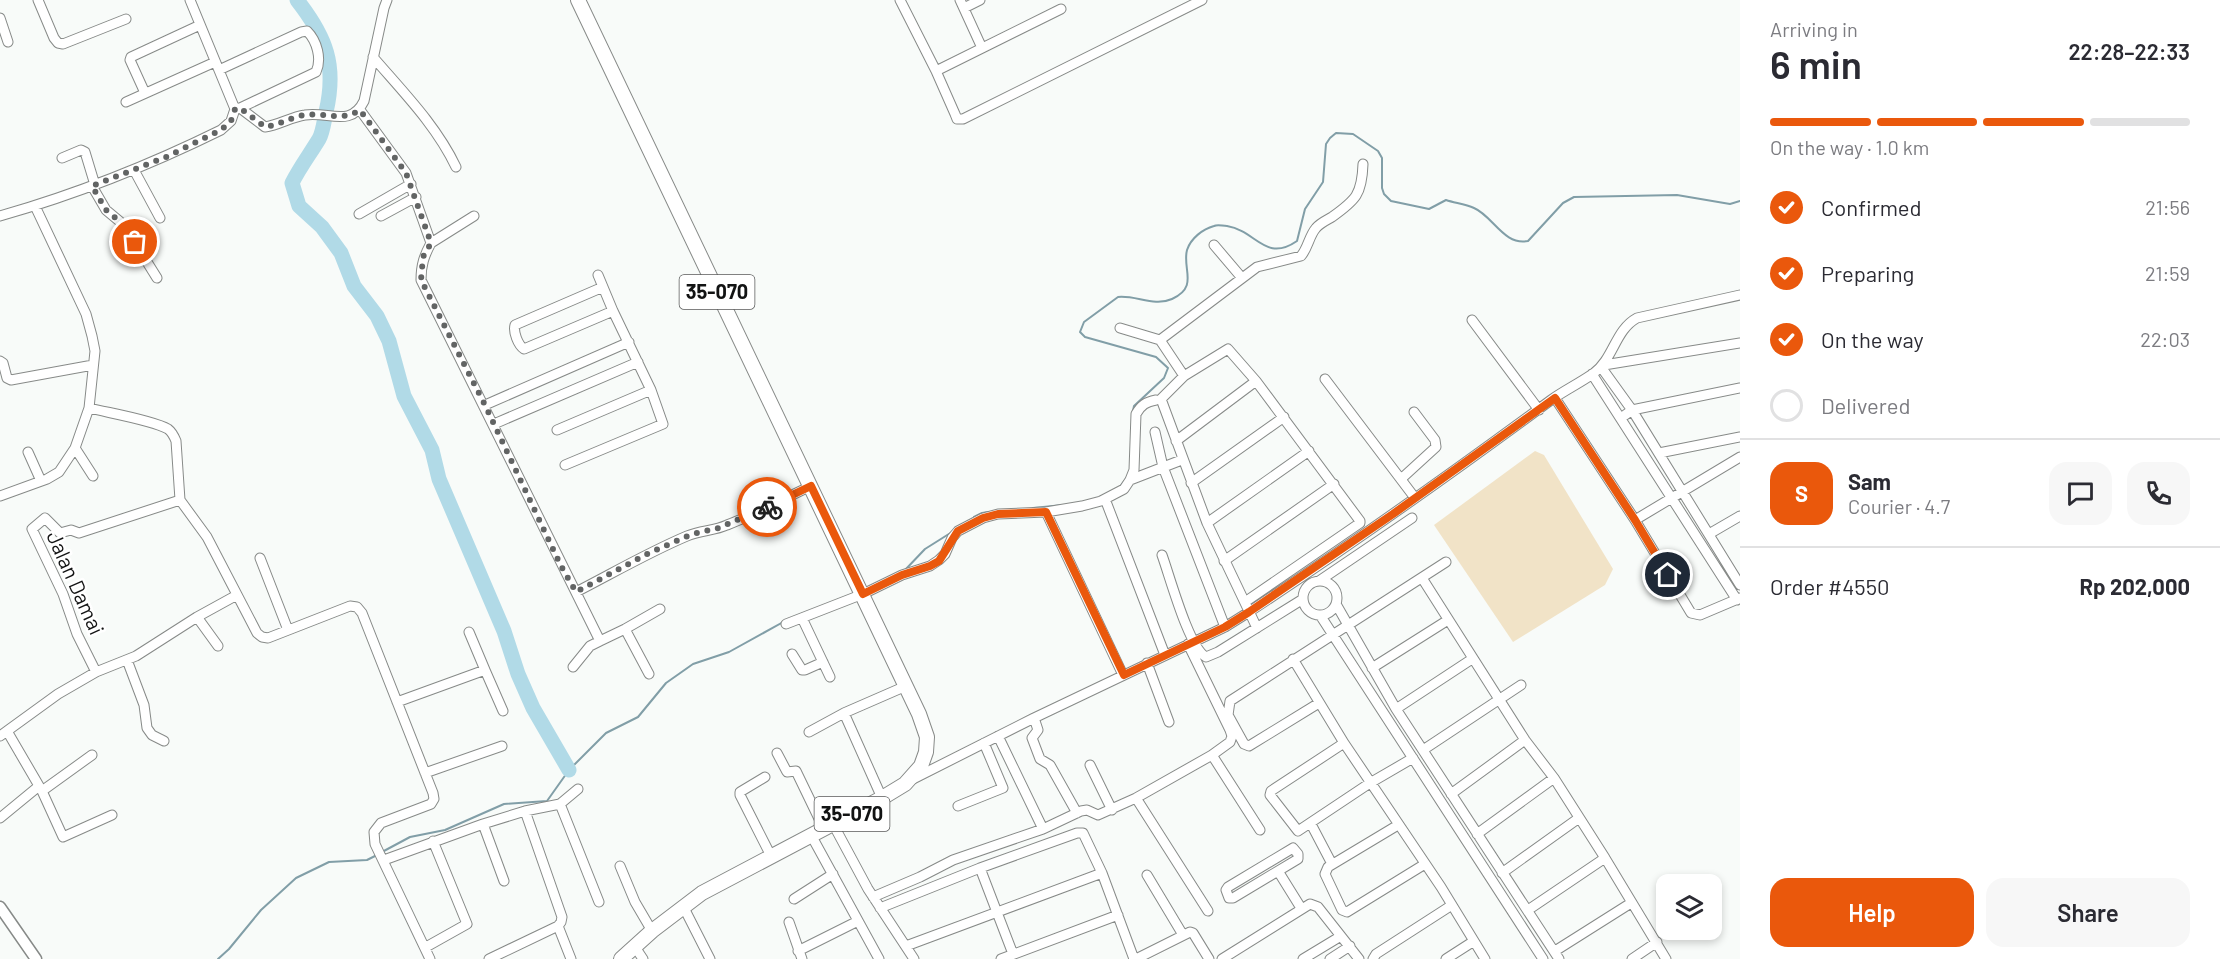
<!DOCTYPE html>
<meta charset="utf-8">
<style>
body{margin:0;font-family:Barlow,sans-serif;background:#f7f7f7;color:#2b2b33;height:100vh;display:flex;flex-direction:column;font-size:22px;white-space:nowrap}
*{box-sizing:border-box;margin:0}
p{font-size:20px;color:#7c7c81}
.icon{flex:none;width:33px;height:33px;fill:none;stroke:currentColor;stroke-width:2;stroke-linecap:round;stroke-linejoin:round}
.map{position:relative;flex:1;overflow:hidden}
.side{display:flex;flex-direction:column;background:#fff;width:480px}
.side>*{flex:none}
.tools{position:absolute;left:1656px;top:874px;display:grid;gap:12px}
.tools a{display:grid;place-items:center;width:66px;height:66px;border-radius:12px;background:#fff;box-shadow:0 3px 9px #0003;font-size:30px}
.pin{position:absolute;display:grid;place-items:center;width:51px;height:51px;color:#fff;margin:-26px;border:3px solid #fff;border-radius:50%;box-shadow:0 2px 6px #0007}
.courier{position:absolute;display:grid;place-items:center;width:60px;height:60px;margin:-30px;border:4px solid #ea580c;border-radius:50%;background:#fff;color:#222;box-shadow:0 2px 8px #0007}
.overview em{font-style:normal;font-weight:600}
.overview div{display:flex;flex-direction:column-reverse}
.overview{display:flex;align-items:center;justify-content:space-between;height:102px;padding:0 30px}
h1{font-size:39px;font-weight:600;line-height:45px}
.bar{display:grid;grid-template-columns:repeat(4,1fr);gap:9px 6px;align-content:center;height:72px;padding:0 30px}
.bar i{height:8px;border-radius:4px;background:#e1e1e2}
.bar .selected{background:#ea580c}
.bar p{grid-column:span 4}
.line{display:flex;align-items:center;gap:15px;padding:0 30px;border-top:2px solid #e1e1e2}
.line div{flex:1}
.round{display:grid;place-items:center;flex:none;width:63px;height:63px;border-radius:18px;background:#f7f7f7}
ol{padding:0 30px;list-style:none}
li{display:flex;align-items:center;gap:18px;height:66px}
li p{margin-inline-start:auto}
li .icon{padding:6px;border-radius:50%;background:#ea580c;color:#fff;stroke-width:4}
li:last-child{color:#7c7c81}
li i{width:33px;height:33px;border:3px solid #e1e1e2;border-radius:50%}
.primary-button{display:flex;gap:12px;margin-top:auto;padding:12px 30px}
.primary-button a{flex:1;height:69px;border-radius:18px;background:#ea580c;color:#fff;font-size:24px;font-weight:600;line-height:69px;text-align:center}
.primary-button a+a{background:#f7f7f7;color:#2b2b33}
main{display:flex;flex:1;min-height:0}
.map>svg:first-child{display:block}
.green{fill:#f1e3c7}
.lines{fill:none;stroke-linecap:round;stroke-linejoin:round}
.stream{stroke:#819ea7;stroke-width:2}
.river{stroke:#b1dae7;stroke-width:15}
.minor-casing{stroke:#878a88;stroke-width:11}
.tertiary-casing{stroke:#878a88;stroke-width:13}
.primary-casing{stroke:#878a88;stroke-width:16}
.minor{stroke:#fff;stroke-width:9}
.tertiary{stroke:#fff;stroke-width:10}
.primary{stroke:#fff;stroke-width:14}
.done{stroke:#626464;stroke-width:6;stroke-dasharray:0 10.8}
.route{stroke:#ea580c;stroke-width:8}
.labels{text-anchor:middle;stroke-width:5;stroke-linejoin:round;paint-order:stroke}
.shield{fill:#fff;stroke:#595a5a;stroke-width:1.5}
.shield-label{font-size:20px;font-weight:bold;fill:#121313}
.street-label{font-size:21px;fill:#121313;stroke:#fff}
</style>
<main>
<div class="map">
<svg width="1740" height="959" viewBox="0 0 1740 959">
<rect width="100%" height="100%" fill="#f8fbf9"/>
<!-- green -->
<path class="green" d="M 1535,451 L 1544,455 L 1613,569 L 1605,585 L 1513,642 L 1434,525 Z"/>
<g class="lines">
<!-- stream -->
<path class="stream" d="M 1133,411 L 1134,406 L 1164,378 L 1168,368 L 1156,357 L 1085,337 L 1080,332 L 1084,322 L 1118,297 C 1136,295 1154,307 1172,299 C 1199,287 1182,269 1187,250 C 1191,238 1203,229 1214,226 C 1218,224 1222,226 1227,226 C 1257,231 1265,263 1297,241 L 1305,209 L 1323,182 L 1326,144 L 1330,138 L 1336,133 L 1353,134 L 1378,151 L 1382,158 L 1382,188 L 1384,194 L 1391,201 L 1429,209 L 1446,200 C 1455,203 1465,204 1474,208 C 1493,216 1504,246 1528,241 L 1563,203 L 1574,197 L 1677,195 L 1730,204 L 1740,201
M 1119,488 L 1128,476
M 1033,508 L 1063,505
M 974,517 L 982,513 L 988,512
M 905,570 L 925,549 L 952,532
M 382,852 L 410,837 L 445,830 L 504,804 L 547,801 L 569,770 L 606,733 L 638,717 L 666,683 L 693,664 L 729,652 L 785,621
M 218,959 L 229,949 L 261,910 L 296,878 L 329,862 L 367,860 L 377,855"/>
<!-- river -->
<path class="river" d="M 297,0 C 326,37 337,65 326,112 C 324,121 323,132 319,139 C 310,154 300,167 292,183 L 299,206 L 322,227 L 341,253 L 354,286 L 377,316 L 389,341 L 404,396 L 432,450 L 439,479 L 504,631 L 518,674 L 533,708 L 569,770"/>
<!-- minor casing -->
<g class="minor-casing">
<path id="minor" d="M 38,0 L 54,38 L 58,43 L 63,44 L 126,19
M 900,0 L 936,71 L 955,114 L 957,119 L 963,119 L 1202,0
M 960,0 L 982,48
M 964,8 L 980,0
M 0,18 L 8,42
M 373,57 C 403,92 436,125 456,167
M 219,70 L 301,32 L 307,31 C 317,41 322,59 316,72 L 240,108
M 936,71 L 1061,9
M 145,93 L 130,60 L 131,57 L 200,25
M 126,102 L 215,62
M 235,109 L 240,108 L 265,127 C 279,125 291,117 305,115 C 328,111 351,128 364,101 L 384,8 L 387,0
M 360,110 L 406,173 L 431,243 C 424,256 421,265 421,280 L 600,641 L 590,646 L 573,667
M 62,158 L 81,150 L 85,152 L 95,185
M 134,170 L 160,218
M 92,186 L 106,210 L 124,225 L 157,278
M 359,214 L 411,184
M 0,216 C 77,194 150,165 221,130 L 231,121 L 235,109 L 190,0
M 381,216 L 416,197
M 431,243 L 474,216
M 1214,245 L 1242,278
M 603,287 L 515,325 C 513,332 518,345 524,349 L 613,311
M 1472,320 L 1539,410
M 1120,328 L 1160,340
M 0,361 L 3,363 L 7,378 L 11,380 L 93,365
M 1604,365 L 1740,343
M 1601,367 L 1632,410 L 1740,585
M 1592,374 L 1737,600
M 1184,376 L 1160,340 L 1257,267 L 1301,256 C 1308,248 1309,236 1316,228 C 1320,223 1327,220 1332,217 C 1356,200 1362,194 1363,164
M 1325,379 L 1415,498
M 1555,398 L 1635,520 L 1691,613 L 1700,615 L 1740,598
M 485,405 L 629,342
M 89,408 C 109,413 152,420 168,429 C 172,432 174,436 176,441 L 180,500 L 207,537 L 257,633 L 262,637 L 268,638 L 350,606 L 357,607 L 362,613 L 433,793 L 434,799 L 431,804 L 381,823 L 374,832 L 375,844 L 430,959
M 1621,418 L 1632,410 L 1740,388
M 494,424 L 638,362
M 557,430 L 651,390
M 1155,432 L 1163,467 L 1225,627
M 1176,441 L 1256,381
M 75,448 L 93,476
M 28,452 L 41,481
M 1659,453 L 1740,437
M 565,465 L 663,424 L 651,390 L 613,311 L 598,275
M 1401,479 L 1436,447 L 1435,440 L 1414,412
M 1130,480 L 1179,461
M 1191,483 L 1284,417
M 0,496 L 47,479 L 59,472 L 75,448 L 89,408 L 95,351 L 92,336 L 86,314 L 35,206
M 1105,499 L 1165,655
M 1046,512 L 1123,675
M 1635,520 L 1740,457
M 1207,523 L 1309,451
M 1709,534 L 1740,516
M 1162,555 C 1170,577 1189,648 1206,657 L 1218,652 L 1303,599
M 260,558 L 288,630
M 1224,561 L 1334,484
M 1422,578 L 1525,740 L 1554,778 L 1605,858 L 1666,959
M 1319,581 L 1412,518
M1303 598a17 17 0 1 1 34 0a17 17 0 1 1-34 0Z
M 576,592 C 613,573 649,552 687,536 C 701,530 714,531 727,525 C 756,514 783,499 811,486
M 1245,602 L 1360,523 L 1360,521 L 1256,381 L 1228,349 L 1184,376 L 1161,399 L 1207,523 L 1257,628
M 1336,604 L 1396,709 L 1559,959
M 1320,615 L 1543,959
M 197,617 L 218,646
M 802,618 L 830,677
M 786,624 L 863,594 L 902,575 L 930,566 L 939,560 L 945,554 L 952,538 L 958,531 L 983,518 L 998,514 L 1046,512 L 1082,506 L 1101,501 L 1124,489 L 1130,480 L 1134,470 L 1136,414 C 1141,405 1146,402 1156,400
M 625,629 L 649,674
M 469,632 L 485,670
M 600,641 L 625,629 L 660,609
M 1188,644 L 1230,730 L 1232,736 L 1230,742 L 1212,755 L 1136,798 L 1208,911
M 792,654 L 802,670 L 805,670 L 823,662
M 1293,659 L 1344,743 L 1441,887 L 1485,959
M 127,660 L 144,705 L 147,728 L 152,735 L 164,741
M 1147,663 L 1169,722
M 1372,668 L 1448,620
M 96,672 L 77,634 L 63,594 L 32,529 L 45,518 L 60,533 L 71,530 L 79,533 L 180,500
M 397,702 L 485,670 L 503,711
M 1319,703 L 1249,746 L 1244,744 L 1228,715 L 1230,701 L 1446,562
M 1396,709 L 1472,659
M 844,713 L 882,798
M 1034,718 L 1038,730 L 1032,738 L 1040,759 L 1050,765 L 1077,813
M 7,731 L 58,694 L 96,672 L 136,656 L 197,617 L 237,595
M 809,732 L 844,713 L 906,686
M 0,736 L 7,731 L 42,791 L 63,837 L 112,815
M 998,736 L 1043,829
M 1344,743 L 1271,791 L 1270,795 L 1298,831 L 1370,783 L 1413,758
M 1423,750 L 1521,685
M 777,753 L 787,772 L 796,771 L 824,829
M 1212,755 L 1260,830
M 1090,765 L 1112,810
M 425,773 L 502,746
M 765,777 L 740,792 L 740,795 L 771,856
M 913,779 L 1034,718 L 1225,627 L 1249,612 C 1352,544 1452,473 1551,400 C 1565,390 1580,383 1594,373 C 1614,358 1615,330 1637,318 L 1740,295
M 42,791 L 92,755
M 1451,794 L 1525,740
M 560,804 L 599,902
M 958,806 L 1003,788 L 984,743
M 0,818 L 39,786
M 483,824 L 504,881
M 833,824 L 868,889 L 914,959
M 1311,824 L 1332,864
M 1398,825 L 1328,867 L 1325,874 L 1342,910 L 1347,912 L 1425,864
M 1477,834 L 1554,778
M 811,835 L 879,959
M 1293,848 L 1298,854 L 1298,859 L 1233,898 L 1229,898 L 1226,890 L 1228,887 Z
M 384,860 L 483,824 L 525,811 L 560,804 L 578,789
M 620,866 L 635,902 L 652,931
M 980,868 L 1013,954
M 1278,871 L 1301,908
M 1502,873 L 1579,818
M 1147,875 L 1183,935
M 873,897 L 920,877 L 953,860 L 1043,829 L 1081,811 L 1087,810 L 1098,815 L 1136,798
M 794,899 L 833,874
M 683,906 L 710,959
M 880,908 L 980,868 L 1077,833 L 1083,833 L 1102,873 L 1134,959
M 1528,910 L 1605,858
M 789,922 L 802,959
M 558,926 L 571,959
M 906,946 L 1102,873
M 426,947 L 467,924 L 433,841
M 635,947 L 643,959
M 798,951 L 858,921
M 1555,951 L 1631,903
M 489,959 L 558,926 L 561,922 L 562,917 L 525,811
M 1001,959 L 1118,915
M 1136,959 L 1190,932 L 1193,933 L 1209,959
M 1222,959 L 1310,904 L 1318,907 L 1359,959
M 1303,959 L 1341,936
M 1330,959 L 1350,946
M 1373,959 L 1376,954 L 1452,905
M 1446,959 L 1474,941
M 1632,959 L 1657,942"/>
</g>
<!-- tertiary casing -->
<g class="tertiary-casing">
<path id="tertiary" d="M 0,907 L 36,959"/>
</g>
<!-- primary casing -->
<g class="primary-casing">
<path id="primary" d="M 578,0 L 919,714 L 927,737 L 926,752 L 921,766 L 905,784 L 882,798 L 702,893 L 652,931 L 621,959"/>
</g>
<!-- minor -->
<use href="#minor" class="minor"/>
<!-- tertiary -->
<use href="#tertiary" class="tertiary"/>
<!-- primary -->
<use href="#primary" class="primary"/>
</g>
<g class="lines">
<!-- done -->
<path class="done" d="M 135,242 L 124,225 L 106,210 L 92,186 L 166,157 L 221,130 L 231,121 L 235,109 L 240,108 L 265,127 C 279,125 291,117 305,115 C 325,112 341,122 360,110 L 406,173 L 431,243 L 423,257 L 421,280 L 485,405 L 561,566 L 576,592 L 649,553 L 690,535 L 703,531 L 714,530 L 767,507"/>
<!-- route -->
<path class="route" d="M 767,507 L 811,486 L 863,594 L 902,575 L 930,566 L 939,561 L 958,531 L 983,518 L 998,514 L 1046,512 L 1124,675 L 1225,627 L 1249,612 L 1393,514 L 1555,398 L 1635,520 L 1668,575"/>
</g>
<g class="labels">
<!-- shield labels -->
<g class="shield">
<rect x="679.5" y="275" width="75" height="34" rx="4.5"/>
<rect x="814.5" y="797" width="75" height="34" rx="4.5"/>
</g>
<g class="shield-label">
<text x="717" y="299">35-070</text>
<text x="852" y="821">35-070</text>
</g>
<!-- street labels -->
<g class="street-label">
<text transform="translate(75 583) rotate(66)" y="7">Jalan Damai</text>
</g>
</g>
</svg>
<div class="tools">
<a><svg class="icon" aria-label="layers" viewBox="0 0 24 24"><path d="M12 4l9 5-9 5-9-5zM3 14l9 5 9-5"/></svg></a>
</div>
<div class="pin" style="left:135px;top:242px;background:#ea580c"><svg class="icon" aria-label="bag" viewBox="0 0 24 24"><path d="M5 8h14l-1 12H6zM9 8a3 3 0 0 1 6 0"/></svg></div>
<div class="pin" style="left:1668px;top:575px;background:#1f2937"><svg class="icon" aria-label="home" viewBox="0 0 24 24"><path d="M3 11l9-7 9 7M6 9v11h12V9"/></svg></div>
<div class="courier" style="left:767px;top:507px"><svg class="icon" aria-label="bike" viewBox="0 0 24 24"><circle cx="6" cy="16" r="4"/><circle cx="18" cy="16" r="4"/><path d="M6 16l4-8h5l3 8M10 8l3 8H6M13 5h3"/></svg></div>
</div>
<section class="side">
<div class="overview"><div><h1>6 min</h1><p>Arriving in</p></div><em>22:28–22:33</em></div>
<div class="bar"><i class="selected"></i><i class="selected"></i><i class="selected"></i><i></i><p>On the way · 1.0 km</p></div>
<ol>
<li><svg class="icon" aria-label="check" viewBox="0 0 24 24"><path d="M5 12l5 5 9-10"/></svg>Confirmed<p>21:56</p></li>
<li><svg class="icon" aria-label="check" viewBox="0 0 24 24"><path d="M5 12l5 5 9-10"/></svg>Preparing<p>21:59</p></li>
<li><svg class="icon" aria-label="check" viewBox="0 0 24 24"><path d="M5 12l5 5 9-10"/></svg>On the way<p>22:03</p></li>
<li><i></i>Delivered</li>
</ol>
<div class="line" style="height:108px"><b class="round" style="background:#ea580c;color:#fff">S</b><div><b>Sam</b><p>Courier · 4.7</p></div><a class="round"><svg class="icon" aria-label="chat" viewBox="0 0 24 24"><path d="M4 5h16v11H9l-5 4z"/></svg></a><a class="round"><svg class="icon" aria-label="phone" viewBox="0 0 24 24"><path d="M5 4h4l2 5-3 2q2 4 5 5l2-3 5 2v4C11 20 4 13 5 4z"/></svg></a></div>
<div class="line" style="height:78px"><div>Order #4550</div><b>Rp 202,000</b></div>
<div class="primary-button"><a>Help</a><a>Share</a></div>
</section>
</main>
